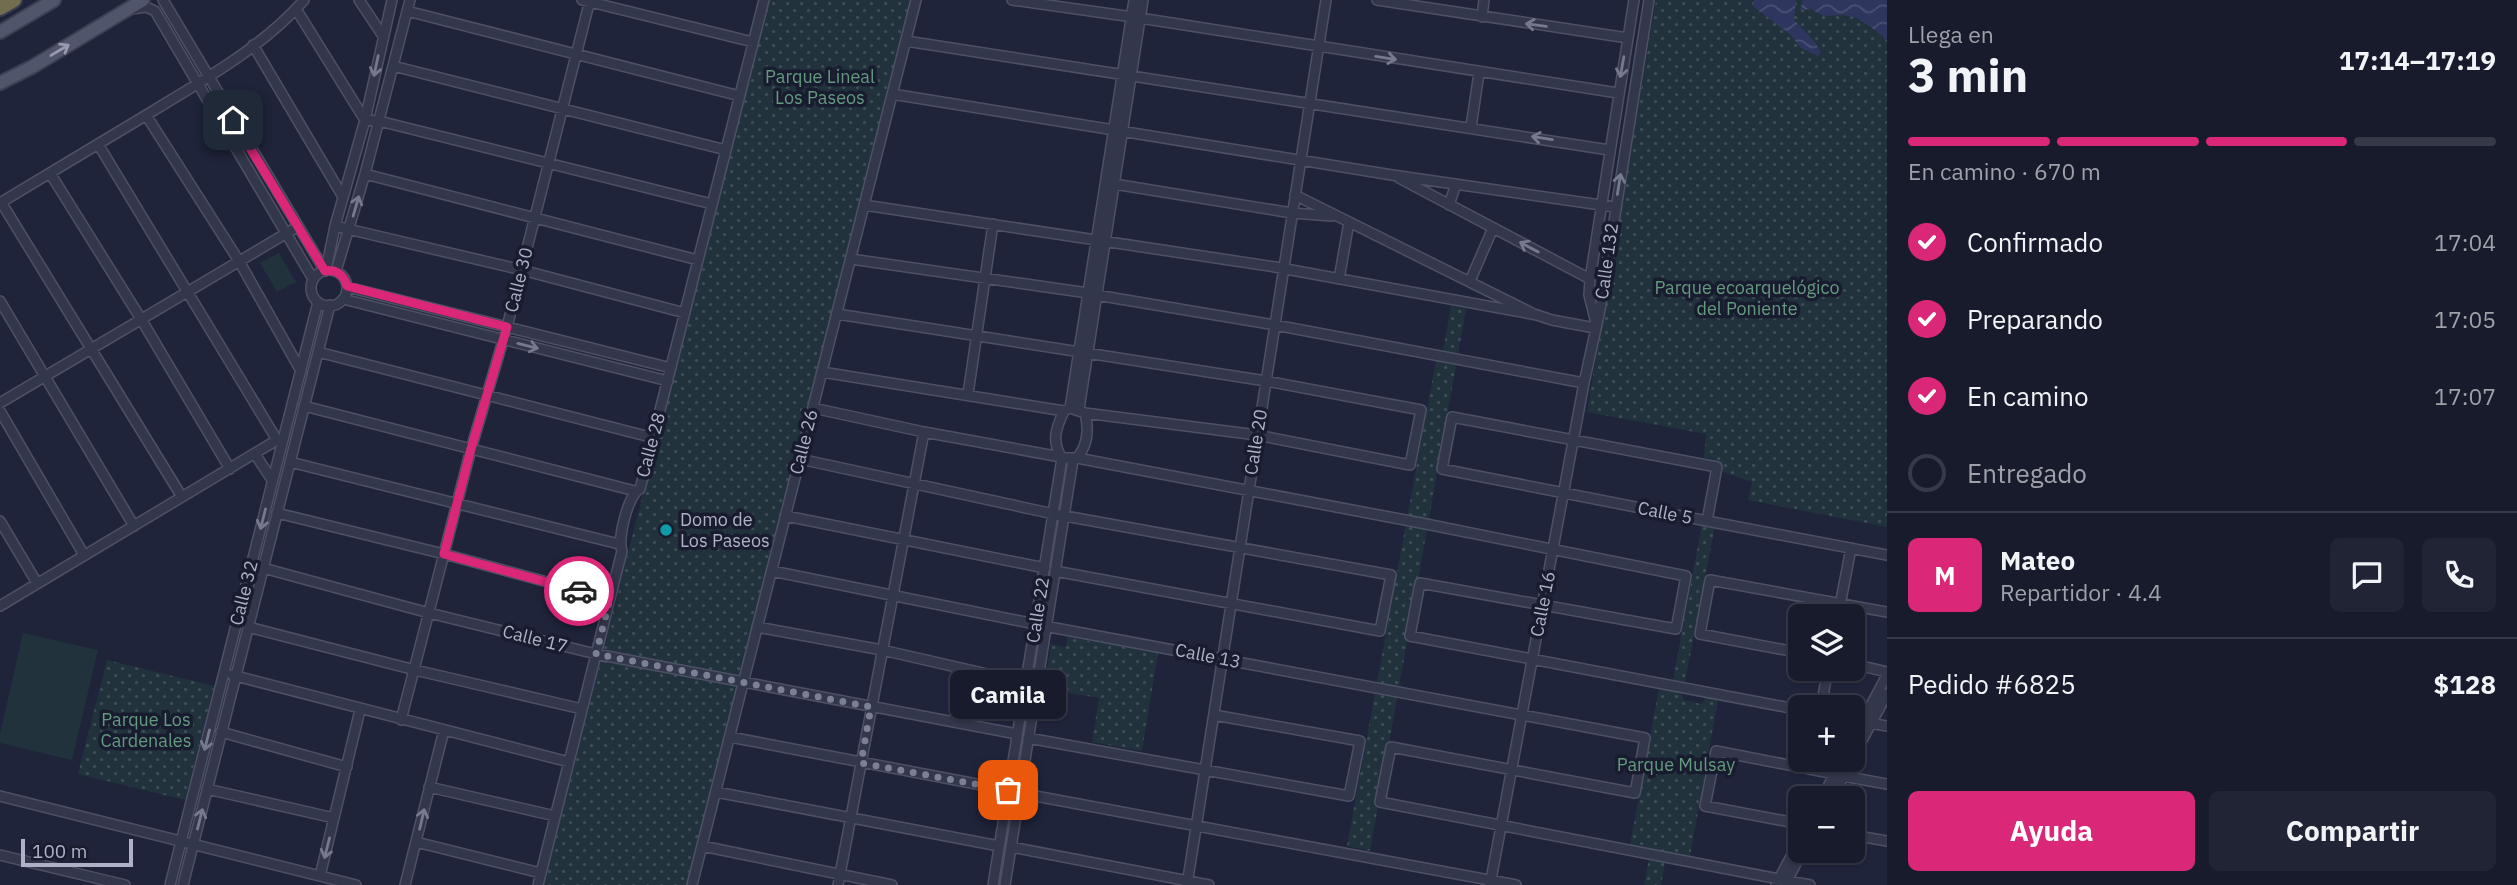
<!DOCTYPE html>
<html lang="es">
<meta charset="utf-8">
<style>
body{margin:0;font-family:"IBM Plex Sans",sans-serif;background:#202434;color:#f1f3f6;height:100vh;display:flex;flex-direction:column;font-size:26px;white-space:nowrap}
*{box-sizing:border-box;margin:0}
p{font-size:23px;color:#9ea1a9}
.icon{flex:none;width:38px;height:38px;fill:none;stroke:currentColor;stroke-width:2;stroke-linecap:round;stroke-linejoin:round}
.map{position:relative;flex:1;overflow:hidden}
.details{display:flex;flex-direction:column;background:#171b2c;width:630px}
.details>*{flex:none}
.buttons{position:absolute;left:1788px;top:604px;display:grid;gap:14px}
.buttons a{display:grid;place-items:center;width:77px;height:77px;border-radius:10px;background:#171b2c;box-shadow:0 2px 5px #0004,0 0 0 2px #363948;font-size:35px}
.scale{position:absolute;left:21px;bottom:18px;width:112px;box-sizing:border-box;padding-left:7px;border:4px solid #aeb1c7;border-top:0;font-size:19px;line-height:24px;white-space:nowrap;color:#aeb1c7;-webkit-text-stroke:5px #191c2f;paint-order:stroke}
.pin{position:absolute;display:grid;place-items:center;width:60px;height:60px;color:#fff;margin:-30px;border-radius:14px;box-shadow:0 4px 10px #0006}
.courier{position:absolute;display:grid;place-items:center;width:70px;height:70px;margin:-35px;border:5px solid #db2777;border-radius:50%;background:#fff;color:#222;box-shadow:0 2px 9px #0007}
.bubble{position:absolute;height:49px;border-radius:10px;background:#171b2c;box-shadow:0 2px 5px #0004,0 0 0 2px #363948;font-size:23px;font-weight:800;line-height:49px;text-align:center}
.head em{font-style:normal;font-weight:800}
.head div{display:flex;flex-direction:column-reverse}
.head{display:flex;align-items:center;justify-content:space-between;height:119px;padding:0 21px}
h1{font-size:46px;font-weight:800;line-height:52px}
.bar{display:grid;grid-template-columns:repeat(4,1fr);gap:10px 7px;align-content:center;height:84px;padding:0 21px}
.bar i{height:9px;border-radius:5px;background:#363948}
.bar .active{background:#db2777}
.bar p{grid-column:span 4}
.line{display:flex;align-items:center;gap:18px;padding:0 21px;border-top:2px solid #363948}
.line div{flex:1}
.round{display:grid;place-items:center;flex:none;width:74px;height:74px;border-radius:10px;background:#202434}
ol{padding:0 21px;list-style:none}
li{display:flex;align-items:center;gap:21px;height:77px}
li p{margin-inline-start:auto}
li .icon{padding:7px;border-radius:50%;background:#db2777;color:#fff;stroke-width:4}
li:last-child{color:#9ea1a9}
li i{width:38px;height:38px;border:4px solid #363948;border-radius:50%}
.button{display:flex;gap:14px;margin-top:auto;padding:14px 21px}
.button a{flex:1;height:80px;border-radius:10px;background:#db2777;color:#fff;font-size:28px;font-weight:800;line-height:80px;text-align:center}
.button a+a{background:#202434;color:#f1f3f6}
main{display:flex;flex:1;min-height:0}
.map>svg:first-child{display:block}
.grass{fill:#21323c}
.park{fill:url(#park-dots)}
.water{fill:url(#water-waves)}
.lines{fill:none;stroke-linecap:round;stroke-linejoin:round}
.minor-casing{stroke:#4e5166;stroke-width:12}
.major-casing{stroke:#3c4054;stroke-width:16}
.highway-casing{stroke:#3b3e52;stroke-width:18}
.minor{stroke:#33374b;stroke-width:9}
.major{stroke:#51556b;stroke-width:12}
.highway{stroke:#726d4f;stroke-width:14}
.oneway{stroke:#777a8f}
.oneway2{stroke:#979ab0}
.done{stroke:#7c8096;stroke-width:7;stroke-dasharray:0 12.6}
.route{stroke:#db2777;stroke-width:9}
.culture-dot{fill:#0f9aa8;stroke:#191c2f;stroke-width:2.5}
.labels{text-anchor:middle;stroke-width:7;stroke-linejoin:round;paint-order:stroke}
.park-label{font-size:18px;fill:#639a7e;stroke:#191c2f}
.street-label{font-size:18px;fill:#aeb1c7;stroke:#191c2f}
.poi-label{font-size:18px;fill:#aeb1c7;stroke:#191c2f;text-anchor:start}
</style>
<main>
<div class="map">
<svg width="1887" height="885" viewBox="0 0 1887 885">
<defs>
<pattern id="park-dots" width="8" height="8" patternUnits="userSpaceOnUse" patternTransform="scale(1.75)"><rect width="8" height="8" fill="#21323c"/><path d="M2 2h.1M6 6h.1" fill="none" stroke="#3f4d57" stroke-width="1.8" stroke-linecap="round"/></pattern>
<pattern id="water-waves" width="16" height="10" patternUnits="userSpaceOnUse" patternTransform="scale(1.75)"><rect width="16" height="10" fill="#2e365f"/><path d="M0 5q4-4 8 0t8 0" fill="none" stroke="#4a5174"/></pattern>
</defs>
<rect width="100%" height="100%" fill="#1f243b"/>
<!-- grass -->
<path class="grass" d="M 279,253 L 296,282 L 277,292 L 260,263 Z
M 23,633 L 98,650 L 72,760 L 0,743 L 0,734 Z"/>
<!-- park -->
<path class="park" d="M 768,0 L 916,0 L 688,885 L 544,885 Z
M 1656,0 L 1887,0 L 1887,527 L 1748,500 L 1752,482 L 1723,472 L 1719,462 L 1704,457 L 1706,434 L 1587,412 Z
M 1451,306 L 1466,309 L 1370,851 L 1347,846 L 1436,360 L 1443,352 Z
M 1702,524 L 1715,526 L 1685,682 L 1673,680 Z
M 1067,637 L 1158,653 L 1142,751 L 1092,742 L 1099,698 L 1044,689 L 1051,644 L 1066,647 Z
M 107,660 L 214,686 L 185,800 L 78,774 Z
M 1659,688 L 1681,693 L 1684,700 L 1701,704 L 1706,697 L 1718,700 L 1690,856 L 1630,845 Z
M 1649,859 L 1665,862 L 1661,885 L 1644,885 Z"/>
<!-- water -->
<path class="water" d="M 1754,0 L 1796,0 L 1794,20 L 1814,41 L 1821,52 L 1818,56 L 1801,48 L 1791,35 L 1753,6 Z
M 1803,0 L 1887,0 L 1887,43 L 1882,35 L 1857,18 L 1844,15 L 1824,16 L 1811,9 L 1800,10 Z"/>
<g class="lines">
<!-- minor casing -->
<g class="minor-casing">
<path id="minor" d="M 163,0 L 325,271
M 359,0 L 383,36
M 582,0 L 753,42
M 1012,0 L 1140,18 L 1618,93
M 1377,0 L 1628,38
M 131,9 L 146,7 L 155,11 L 313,279
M 296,9 L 365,120 L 379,121 L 712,204
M 407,11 L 740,96
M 1482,17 L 1484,0
M 906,41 L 1609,150
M 253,45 L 343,197
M 393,66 L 726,150
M 892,94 L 1392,175 L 1615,207
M 146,115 L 239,261 L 301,371
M 1471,127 L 1479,73
M 98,144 L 277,440
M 50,173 L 141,319 L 230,469
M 365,174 L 698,260
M 1399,178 L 1590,279
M 1114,184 L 1292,213 L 1332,216
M 1295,195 L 1532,313
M 1,202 L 182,497
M 0,203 C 51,172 102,142 153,111 C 205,79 264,46 304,0
M 864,205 L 1275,267 L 1537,315 L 1552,320 L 1595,328
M 1449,205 L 1456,184
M 335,226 L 522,270 L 685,313
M 851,259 L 1088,293
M 326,270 L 335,226 L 365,120 L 392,0
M311 288a18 18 0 1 1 36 0a18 18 0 1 1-36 0Z
M 336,271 L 365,174 L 410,0
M 1339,279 L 1349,222
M 1470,281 L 1493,228
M 347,287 L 671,368
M 1096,295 L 1275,325 L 1584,383
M 343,299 L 668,381
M 0,301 L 134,526
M 837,314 L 1266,381 L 1421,410 L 1410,465 L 1257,435 L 1085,413
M 1596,323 L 1589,295 L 1590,279 L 1634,0
M 318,352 L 654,438
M 822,372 L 1064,411
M 968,394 L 993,224
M 0,403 L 297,227
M 304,406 L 635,491
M 813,408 L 924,432 L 1061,457
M 1070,408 L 1134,0
M 1070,408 L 1085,413 C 1089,429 1088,445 1077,458 L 1062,458 C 1051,441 1056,428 1064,411 Z
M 1079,409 L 1143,0
M 0,411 L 84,555
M 255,454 L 272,480
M 1077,458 L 1421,523 L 1686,576 L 1676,629 L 1420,583 L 1410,636 L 1801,710
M 800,459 L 1054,514 L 1391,575 L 1380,631 L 1055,571
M 290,462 L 619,544
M 277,513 L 444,554 L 610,599
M 786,516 L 1045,568
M 0,521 L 37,583
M 1707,521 L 1717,467 L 1452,417 L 1442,469 L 1707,521 L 1712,522 L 1887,555
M 263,568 L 429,613 L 596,654 L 1017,734
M 772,571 L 1055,628 L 1645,738 L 1635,793 L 1391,747 L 1380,802 L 1810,885
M 0,606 L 277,440 L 282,441
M 1838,616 L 1851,548
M 248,627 L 415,670 L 582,709
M 757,627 L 882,650 L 1026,683
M 1801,653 L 1700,634 L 1710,580 L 1887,612
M 1853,664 L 1887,672
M 232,675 L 569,762
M 1821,707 L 1828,668
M 401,720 L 471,449 L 507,327 L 590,0
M 1853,720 L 1887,726
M 221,732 L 347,767
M 730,737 L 1008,790
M 1028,738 L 1349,796 L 1360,741 L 1214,715
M 1853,739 L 1887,675
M 1853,757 L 1887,694
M 1843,776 L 1887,784
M 429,787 L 555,816
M 207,789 L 334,818
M 716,792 L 999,846
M 1019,793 L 1516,885
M 0,796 L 356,885
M 1822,798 L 1842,760
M 1832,798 L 1852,760
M 1801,824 L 1705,806 L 1716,751 L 1835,774
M 1853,835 L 1887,841
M 416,842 L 541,873
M 702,846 L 892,885
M 1011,847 L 1209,885
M 0,855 L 125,885
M 320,876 L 360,710
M 1786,883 L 1803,850
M 170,885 L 318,302
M 183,885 L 330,305
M 405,885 L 444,730
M 538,885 L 622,551 C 617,540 628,494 640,489 L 764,0
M 692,885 L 916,0
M 838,885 L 924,432
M 993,885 L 1062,458
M 1005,885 L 1073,460
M 1187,885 L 1326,0
M 1490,885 L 1584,383 L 1600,310 L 1649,0
M 1776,885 L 1801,837"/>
</g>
<!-- major casing -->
<g class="major-casing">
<path id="major" d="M 0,32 L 54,0
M 0,83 L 32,67 L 143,0"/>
</g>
<!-- highway casing -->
<g class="highway-casing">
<path id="highway" d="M 0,8 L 14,0"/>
</g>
<!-- minor -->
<use href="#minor" class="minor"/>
<!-- major -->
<use href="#major" class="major"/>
<!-- highway -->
<use href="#highway" class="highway"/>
</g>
<!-- one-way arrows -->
<defs><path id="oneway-shaft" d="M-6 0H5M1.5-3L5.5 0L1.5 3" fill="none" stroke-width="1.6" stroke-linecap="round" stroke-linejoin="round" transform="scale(1.75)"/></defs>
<g class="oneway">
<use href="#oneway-shaft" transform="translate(1536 25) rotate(-172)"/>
<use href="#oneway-shaft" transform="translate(1386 58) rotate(9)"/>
<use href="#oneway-shaft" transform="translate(376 66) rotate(102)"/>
<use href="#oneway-shaft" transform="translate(1622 67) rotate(100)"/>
<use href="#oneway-shaft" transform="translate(1542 138) rotate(-171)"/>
<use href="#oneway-shaft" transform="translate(1619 184) rotate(-81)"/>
<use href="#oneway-shaft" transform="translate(356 206) rotate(-74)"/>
<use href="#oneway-shaft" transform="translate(1529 247) rotate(-152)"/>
<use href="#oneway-shaft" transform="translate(528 346) rotate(14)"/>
<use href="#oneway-shaft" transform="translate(263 519) rotate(104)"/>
<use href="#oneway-shaft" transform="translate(207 740) rotate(104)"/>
<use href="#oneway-shaft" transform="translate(200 819) rotate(-76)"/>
<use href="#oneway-shaft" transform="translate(422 819) rotate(-77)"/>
<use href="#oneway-shaft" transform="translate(327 848) rotate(104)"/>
</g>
<use class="oneway2" href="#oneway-shaft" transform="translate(60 50) rotate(-31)"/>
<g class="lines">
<!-- done -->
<path class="done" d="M 579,591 L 610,599 L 596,654 L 871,707 L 861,763 L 1008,790"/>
<!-- route -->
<path class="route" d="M 233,120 L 325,271 C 336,269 344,275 347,286 L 507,327 L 471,449 L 444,554 L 579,591"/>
</g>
<!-- markers -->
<circle class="culture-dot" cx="666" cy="530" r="7"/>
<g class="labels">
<!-- park labels -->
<g class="park-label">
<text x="820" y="83">Parque Lineal<tspan x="820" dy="21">Los Paseos</tspan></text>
<text x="1747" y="294">Parque ecoarquelógico<tspan x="1747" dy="21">del Poniente</tspan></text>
<text x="146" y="726">Parque Los<tspan x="146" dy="21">Cardenales</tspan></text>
<text x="1676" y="771">Parque Mulsay</text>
</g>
<!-- street labels -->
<g class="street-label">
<text transform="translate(1607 261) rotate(-82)" y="6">Calle 132</text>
<text transform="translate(519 280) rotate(-76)" y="6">Calle 30</text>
<text transform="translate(804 442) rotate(-76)" y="6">Calle 26</text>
<text transform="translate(1256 442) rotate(-81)" y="6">Calle 20</text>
<text transform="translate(651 445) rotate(-75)" y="6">Calle 28</text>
<text transform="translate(1665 513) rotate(11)" y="6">Calle 5</text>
<text transform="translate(244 593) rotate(-76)" y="6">Calle 32</text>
<text transform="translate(1543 604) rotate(-79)" y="6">Calle 16</text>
<text transform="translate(1038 610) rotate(-81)" y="6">Calle 22</text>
<text transform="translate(535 639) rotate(14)" y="6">Calle 17</text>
<text transform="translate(1208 656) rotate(11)" y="6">Calle 13</text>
</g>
<!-- poi labels -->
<g class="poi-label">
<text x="680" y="526">Domo de<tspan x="680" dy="21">Los Paseos</tspan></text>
</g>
</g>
</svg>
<div class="buttons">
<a><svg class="icon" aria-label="layers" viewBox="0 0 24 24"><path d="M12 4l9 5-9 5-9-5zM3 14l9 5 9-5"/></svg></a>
<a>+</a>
<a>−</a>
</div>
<div class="scale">100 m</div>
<div class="pin" style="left:1008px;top:790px;background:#ea580c"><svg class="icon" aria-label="bag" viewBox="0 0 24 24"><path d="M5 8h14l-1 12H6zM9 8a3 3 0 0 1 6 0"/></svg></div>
<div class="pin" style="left:233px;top:120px;background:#1f2937"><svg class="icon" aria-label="home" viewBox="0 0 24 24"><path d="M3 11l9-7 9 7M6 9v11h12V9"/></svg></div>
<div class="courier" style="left:579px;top:591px"><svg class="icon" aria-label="car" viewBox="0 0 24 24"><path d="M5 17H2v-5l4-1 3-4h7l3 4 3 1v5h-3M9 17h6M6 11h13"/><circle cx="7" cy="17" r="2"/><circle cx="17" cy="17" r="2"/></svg></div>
<div class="bubble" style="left:950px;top:670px;width:116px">Camila</div>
</div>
<section class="details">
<div class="head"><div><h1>3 min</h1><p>Llega en</p></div><em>17:14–17:19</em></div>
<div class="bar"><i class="active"></i><i class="active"></i><i class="active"></i><i></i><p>En camino · 670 m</p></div>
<ol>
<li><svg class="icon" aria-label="check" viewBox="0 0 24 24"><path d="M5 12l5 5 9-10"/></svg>Confirmado<p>17:04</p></li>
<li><svg class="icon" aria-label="check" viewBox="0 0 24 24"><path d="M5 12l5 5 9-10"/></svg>Preparando<p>17:05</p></li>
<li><svg class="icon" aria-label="check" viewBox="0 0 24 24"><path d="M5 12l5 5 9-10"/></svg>En camino<p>17:07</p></li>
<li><i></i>Entregado</li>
</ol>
<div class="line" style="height:126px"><b class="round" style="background:#db2777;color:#fff">M</b><div><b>Mateo</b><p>Repartidor · 4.4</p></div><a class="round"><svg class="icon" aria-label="chat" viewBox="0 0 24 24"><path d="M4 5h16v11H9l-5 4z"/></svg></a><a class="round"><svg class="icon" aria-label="phone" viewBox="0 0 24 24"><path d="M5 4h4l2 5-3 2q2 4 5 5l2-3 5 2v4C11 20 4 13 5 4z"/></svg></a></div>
<div class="line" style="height:91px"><div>Pedido #6825</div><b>$128</b></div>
<div class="button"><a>Ayuda</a><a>Compartir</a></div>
</section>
</main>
